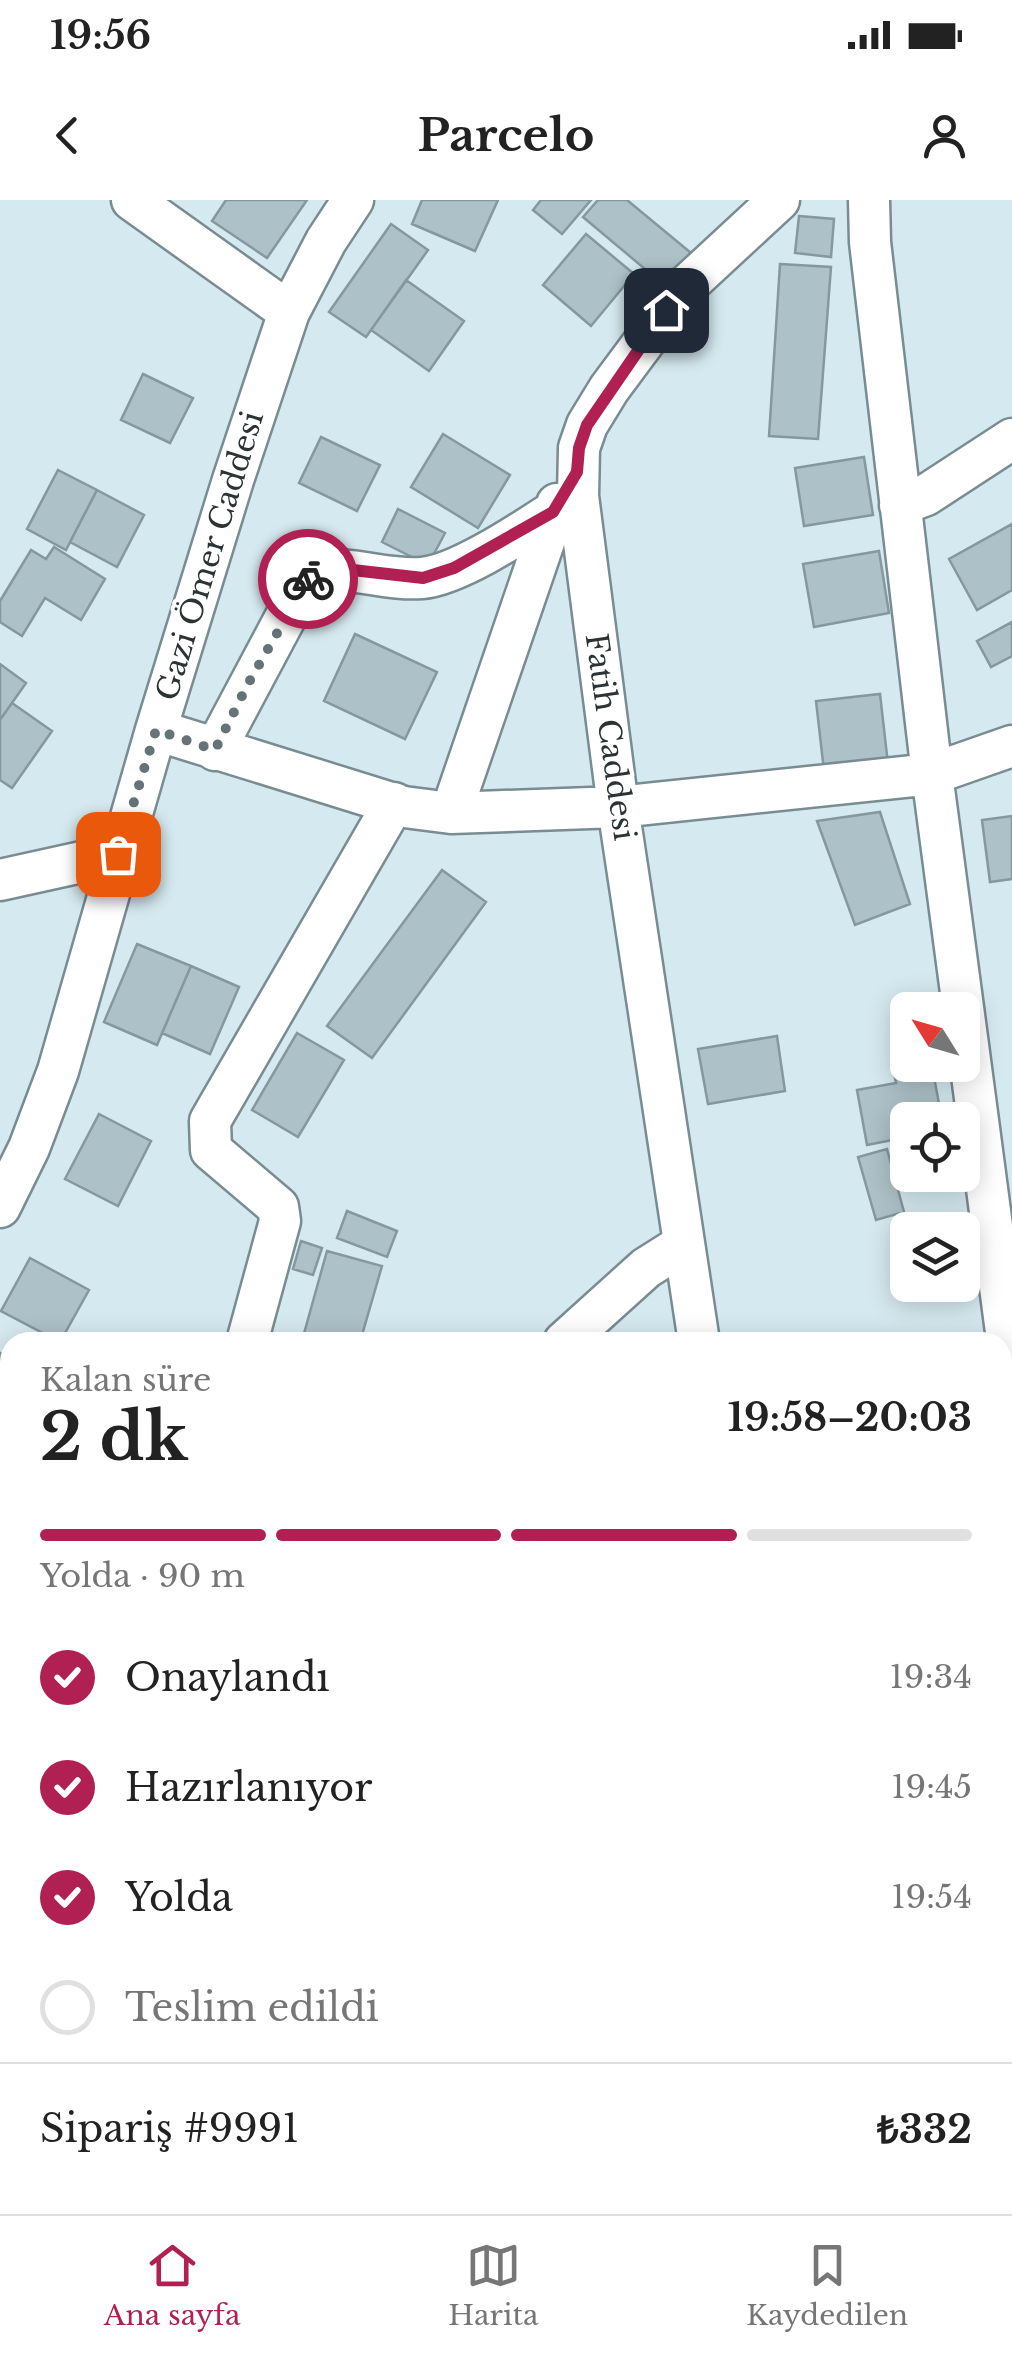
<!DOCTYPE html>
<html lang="tr">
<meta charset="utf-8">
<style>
body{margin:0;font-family:"Libre Baskerville",serif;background:#f2f2f2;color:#222;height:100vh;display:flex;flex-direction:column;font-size:38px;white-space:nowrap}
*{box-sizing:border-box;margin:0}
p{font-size:32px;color:#767676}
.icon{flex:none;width:55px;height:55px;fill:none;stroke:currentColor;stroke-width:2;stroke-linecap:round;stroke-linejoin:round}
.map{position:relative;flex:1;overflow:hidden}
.drawer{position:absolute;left:0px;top:1132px;width:1012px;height:882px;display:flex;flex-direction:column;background:#fff;border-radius:30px 30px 0 0;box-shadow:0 5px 25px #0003}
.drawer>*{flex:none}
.needle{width:65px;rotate:307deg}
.fabs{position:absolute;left:890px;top:792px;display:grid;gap:20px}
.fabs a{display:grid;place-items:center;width:90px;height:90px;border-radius:15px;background:#fff;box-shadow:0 5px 25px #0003;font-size:50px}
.pin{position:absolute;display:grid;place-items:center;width:85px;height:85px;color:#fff;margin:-42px;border-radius:20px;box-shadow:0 5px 15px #0006}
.courier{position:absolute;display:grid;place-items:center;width:100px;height:100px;margin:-50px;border:8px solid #b02052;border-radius:50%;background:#fff;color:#222;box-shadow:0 2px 12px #0007}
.summary em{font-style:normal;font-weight:700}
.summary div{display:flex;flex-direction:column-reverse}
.summary{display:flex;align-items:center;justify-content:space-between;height:170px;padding:0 40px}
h1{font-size:65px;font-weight:700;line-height:75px}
.bar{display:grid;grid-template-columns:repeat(4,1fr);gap:15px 10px;align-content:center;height:120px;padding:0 40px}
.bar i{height:12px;border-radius:8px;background:#e0e0e0}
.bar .on{background:#b02052}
.bar p{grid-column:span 4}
.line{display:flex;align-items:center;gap:25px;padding:0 40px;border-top:2px solid #e0e0e0}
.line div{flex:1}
ol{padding:0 40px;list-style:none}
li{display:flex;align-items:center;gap:30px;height:110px}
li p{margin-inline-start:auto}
li .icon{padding:10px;border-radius:50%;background:#b02052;color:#fff;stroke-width:4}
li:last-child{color:#767676}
li i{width:55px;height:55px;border:5px solid #e0e0e0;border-radius:50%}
.status{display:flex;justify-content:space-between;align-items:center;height:70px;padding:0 50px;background:#fff;direction:ltr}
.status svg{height:28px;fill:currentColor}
header{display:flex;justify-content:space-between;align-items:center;height:130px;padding:0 40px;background:#fff;font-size:45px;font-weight:700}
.tab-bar{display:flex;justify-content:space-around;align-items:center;height:140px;border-top:2px solid #e0e0e0;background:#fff;font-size:28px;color:#767676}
.tab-bar a{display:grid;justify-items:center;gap:5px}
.tab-bar .on{color:#b02052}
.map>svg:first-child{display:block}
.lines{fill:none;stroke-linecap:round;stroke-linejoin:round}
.stream{stroke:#5fb6cd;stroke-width:10}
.building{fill:#adc2c8;stroke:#84989d;stroke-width:2.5}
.minor-casing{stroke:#798c91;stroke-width:45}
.minor{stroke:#fff;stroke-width:40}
.done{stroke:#667376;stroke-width:10;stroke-dasharray:0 18}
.route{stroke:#b02052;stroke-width:12}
.labels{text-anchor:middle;stroke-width:8;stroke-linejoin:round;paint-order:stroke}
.street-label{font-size:30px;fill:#2b3335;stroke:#fff}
</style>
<div class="status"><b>19:56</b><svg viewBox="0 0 49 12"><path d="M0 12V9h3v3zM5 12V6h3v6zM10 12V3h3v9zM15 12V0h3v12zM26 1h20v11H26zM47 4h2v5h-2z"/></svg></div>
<header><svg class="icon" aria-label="back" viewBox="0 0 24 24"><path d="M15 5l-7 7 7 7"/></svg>Parcelo<svg class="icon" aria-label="person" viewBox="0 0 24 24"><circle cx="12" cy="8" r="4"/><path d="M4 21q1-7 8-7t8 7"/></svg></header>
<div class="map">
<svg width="1012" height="2014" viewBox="0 0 1012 2014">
<rect width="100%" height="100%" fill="#d5eaf0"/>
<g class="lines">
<!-- stream -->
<path class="stream" d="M 1002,1996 L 1012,1991
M 969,2014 L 986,2005"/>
</g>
<!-- building -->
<path class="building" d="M 226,0 L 307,0 L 267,58 L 212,21 Z
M 422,0 L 498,0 L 475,51 L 412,24 Z
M 541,0 L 591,0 L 562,34 L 533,10 Z
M 598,0 L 627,0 L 691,53 L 664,85 L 583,17 Z
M 799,16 L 834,19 L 831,57 L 795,53 Z
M 391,24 L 428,50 L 366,137 L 329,112 Z
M 586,34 L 634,74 L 591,126 L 543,85 Z
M 780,64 L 831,67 L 818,239 L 769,236 Z
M 406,80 L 464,121 L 429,171 L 371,130 Z
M 143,174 L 193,198 L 170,243 L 121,220 Z
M 443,234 L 510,275 L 478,328 L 411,287 Z
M 321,237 L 380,265 L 357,311 L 299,283 Z
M 864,257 L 873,315 L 804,326 L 795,268 Z
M 58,270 L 97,290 L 66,350 L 27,329 Z
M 97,290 L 144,315 L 117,367 L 70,342 Z
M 398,309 L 445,333 L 428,365 L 382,342 Z
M 1012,324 L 1012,390 L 977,410 L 949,359 Z
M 54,347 L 105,379 L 81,420 L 45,398 L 22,436 L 0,422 L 0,401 L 31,350 L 46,359 Z
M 879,351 L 889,413 L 814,427 L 803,364 Z
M 1012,422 L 1012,456 L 991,467 L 977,441 Z
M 355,434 L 437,472 L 405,539 L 324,501 Z
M 0,464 L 26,483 L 0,520 Z
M 880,494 L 888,564 L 824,571 L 816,501 Z
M 12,503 L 52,531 L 12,588 L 0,580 L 0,520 Z
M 880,612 L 910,704 L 855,725 L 817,621 Z
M 1012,616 L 1012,679 L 990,682 L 982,620 Z
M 442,670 L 486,702 L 372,858 L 327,826 Z
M 137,744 L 191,766 L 157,845 L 104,822 Z
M 191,766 L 239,787 L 210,854 L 162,833 Z
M 297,833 L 344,860 L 298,937 L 252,910 Z
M 777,836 L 785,891 L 708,904 L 698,849 Z
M 932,866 L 942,920 L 908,920 L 908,937 L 867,945 L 857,890 L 896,883 L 894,873 Z
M 99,914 L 151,941 L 118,1006 L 65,979 Z
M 887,949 L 904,1012 L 876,1020 L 858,957 Z
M 347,1011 L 397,1031 L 387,1057 L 337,1038 Z
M 301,1041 L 322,1048 L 313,1075 L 293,1069 Z
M 327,1051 L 382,1066 L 360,1142 L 322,1142 L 303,1137 Z
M 30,1058 L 89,1090 L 60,1142 L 1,1111 Z
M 0,1153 L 10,1157 L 10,1210 L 5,1221 L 0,1218 Z
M 199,2005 L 282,2005 L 287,2010 L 282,2014 L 202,2014 L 196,2008 Z"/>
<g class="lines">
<!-- minor casing -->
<g class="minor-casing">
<path id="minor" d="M 132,0 L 289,112
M 869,0 L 870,42 L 932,574 L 1012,1177
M 900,305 L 926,295 L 1012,239
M 156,530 L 404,607 L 451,613 L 618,607 L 932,574 L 1012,546
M 215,550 L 299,392 L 314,372 C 351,365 385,381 422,378 C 458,375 522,332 553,312
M 451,613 L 557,304
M 0,680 L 118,654
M 0,1007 L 29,948 L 58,871 L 156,530 L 233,280 L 289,112 L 326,41 L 353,0
M 247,1142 L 280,1021 L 278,1007 L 211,950 L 210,921 L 394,603
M 564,1142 L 646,1068 L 684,1044
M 699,1142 L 618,607 L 578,296 L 579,248 L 587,225 L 609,189 L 684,88 L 779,0
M 1002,1302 L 1012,1298
M 0,1407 L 10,1415
M 0,1594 L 10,1588
M 0,1630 L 10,1652
M 0,1959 L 10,1953"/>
</g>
<!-- minor -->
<use href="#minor" class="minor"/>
</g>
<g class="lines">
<!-- done -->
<path class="done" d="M 118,654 L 156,530 L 215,550 L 248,484 L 308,379"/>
<!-- route -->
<path class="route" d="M 308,379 L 314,372 L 335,368 L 423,378 L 454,368 L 553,312 L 577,272 L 579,248 L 587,225 L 666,110"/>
</g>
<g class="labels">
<!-- street labels -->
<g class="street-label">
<text transform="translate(210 356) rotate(-73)" y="10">Gazi Ömer Caddesi</text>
<text transform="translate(610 537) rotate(82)" y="10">Fatih Caddesi</text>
</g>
</g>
</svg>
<div class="fabs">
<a><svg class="needle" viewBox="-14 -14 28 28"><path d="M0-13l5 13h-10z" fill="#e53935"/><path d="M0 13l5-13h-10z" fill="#767676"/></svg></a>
<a><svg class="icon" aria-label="locate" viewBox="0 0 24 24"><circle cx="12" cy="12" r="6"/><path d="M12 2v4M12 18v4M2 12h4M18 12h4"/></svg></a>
<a><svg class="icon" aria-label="layers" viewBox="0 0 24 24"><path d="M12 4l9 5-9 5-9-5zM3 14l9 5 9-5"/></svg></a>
</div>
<div class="pin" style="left:118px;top:654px;background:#ea580c"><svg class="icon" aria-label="bag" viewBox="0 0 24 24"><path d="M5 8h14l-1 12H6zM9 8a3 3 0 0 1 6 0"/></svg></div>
<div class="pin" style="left:666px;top:110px;background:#1f2937"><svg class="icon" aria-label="home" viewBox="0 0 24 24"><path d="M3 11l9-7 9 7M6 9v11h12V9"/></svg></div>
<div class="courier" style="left:308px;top:379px"><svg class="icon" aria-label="bike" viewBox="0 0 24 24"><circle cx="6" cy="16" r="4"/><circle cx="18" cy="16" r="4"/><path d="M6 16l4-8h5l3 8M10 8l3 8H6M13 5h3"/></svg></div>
<section class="drawer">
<div class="summary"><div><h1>2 dk</h1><p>Kalan süre</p></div><em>19:58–20:03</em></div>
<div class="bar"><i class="on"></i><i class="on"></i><i class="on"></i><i></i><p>Yolda · 90 m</p></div>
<ol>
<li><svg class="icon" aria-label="check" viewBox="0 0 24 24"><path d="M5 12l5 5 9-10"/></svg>Onaylandı<p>19:34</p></li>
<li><svg class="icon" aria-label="check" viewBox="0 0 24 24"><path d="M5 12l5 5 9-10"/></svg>Hazırlanıyor<p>19:45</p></li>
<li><svg class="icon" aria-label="check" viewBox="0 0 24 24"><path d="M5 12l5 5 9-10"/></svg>Yolda<p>19:54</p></li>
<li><i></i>Teslim edildi</li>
</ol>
<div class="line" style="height:130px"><div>Sipariş #9991</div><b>₺332</b></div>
</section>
</div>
<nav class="tab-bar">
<a class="on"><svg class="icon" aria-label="home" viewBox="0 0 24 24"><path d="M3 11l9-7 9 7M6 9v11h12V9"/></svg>Ana sayfa</a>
<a><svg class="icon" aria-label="map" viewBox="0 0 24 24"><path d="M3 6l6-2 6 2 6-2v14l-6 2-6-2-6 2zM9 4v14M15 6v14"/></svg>Harita</a>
<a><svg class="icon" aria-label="saved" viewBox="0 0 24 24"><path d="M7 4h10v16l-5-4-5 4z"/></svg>Kaydedilen</a>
</nav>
